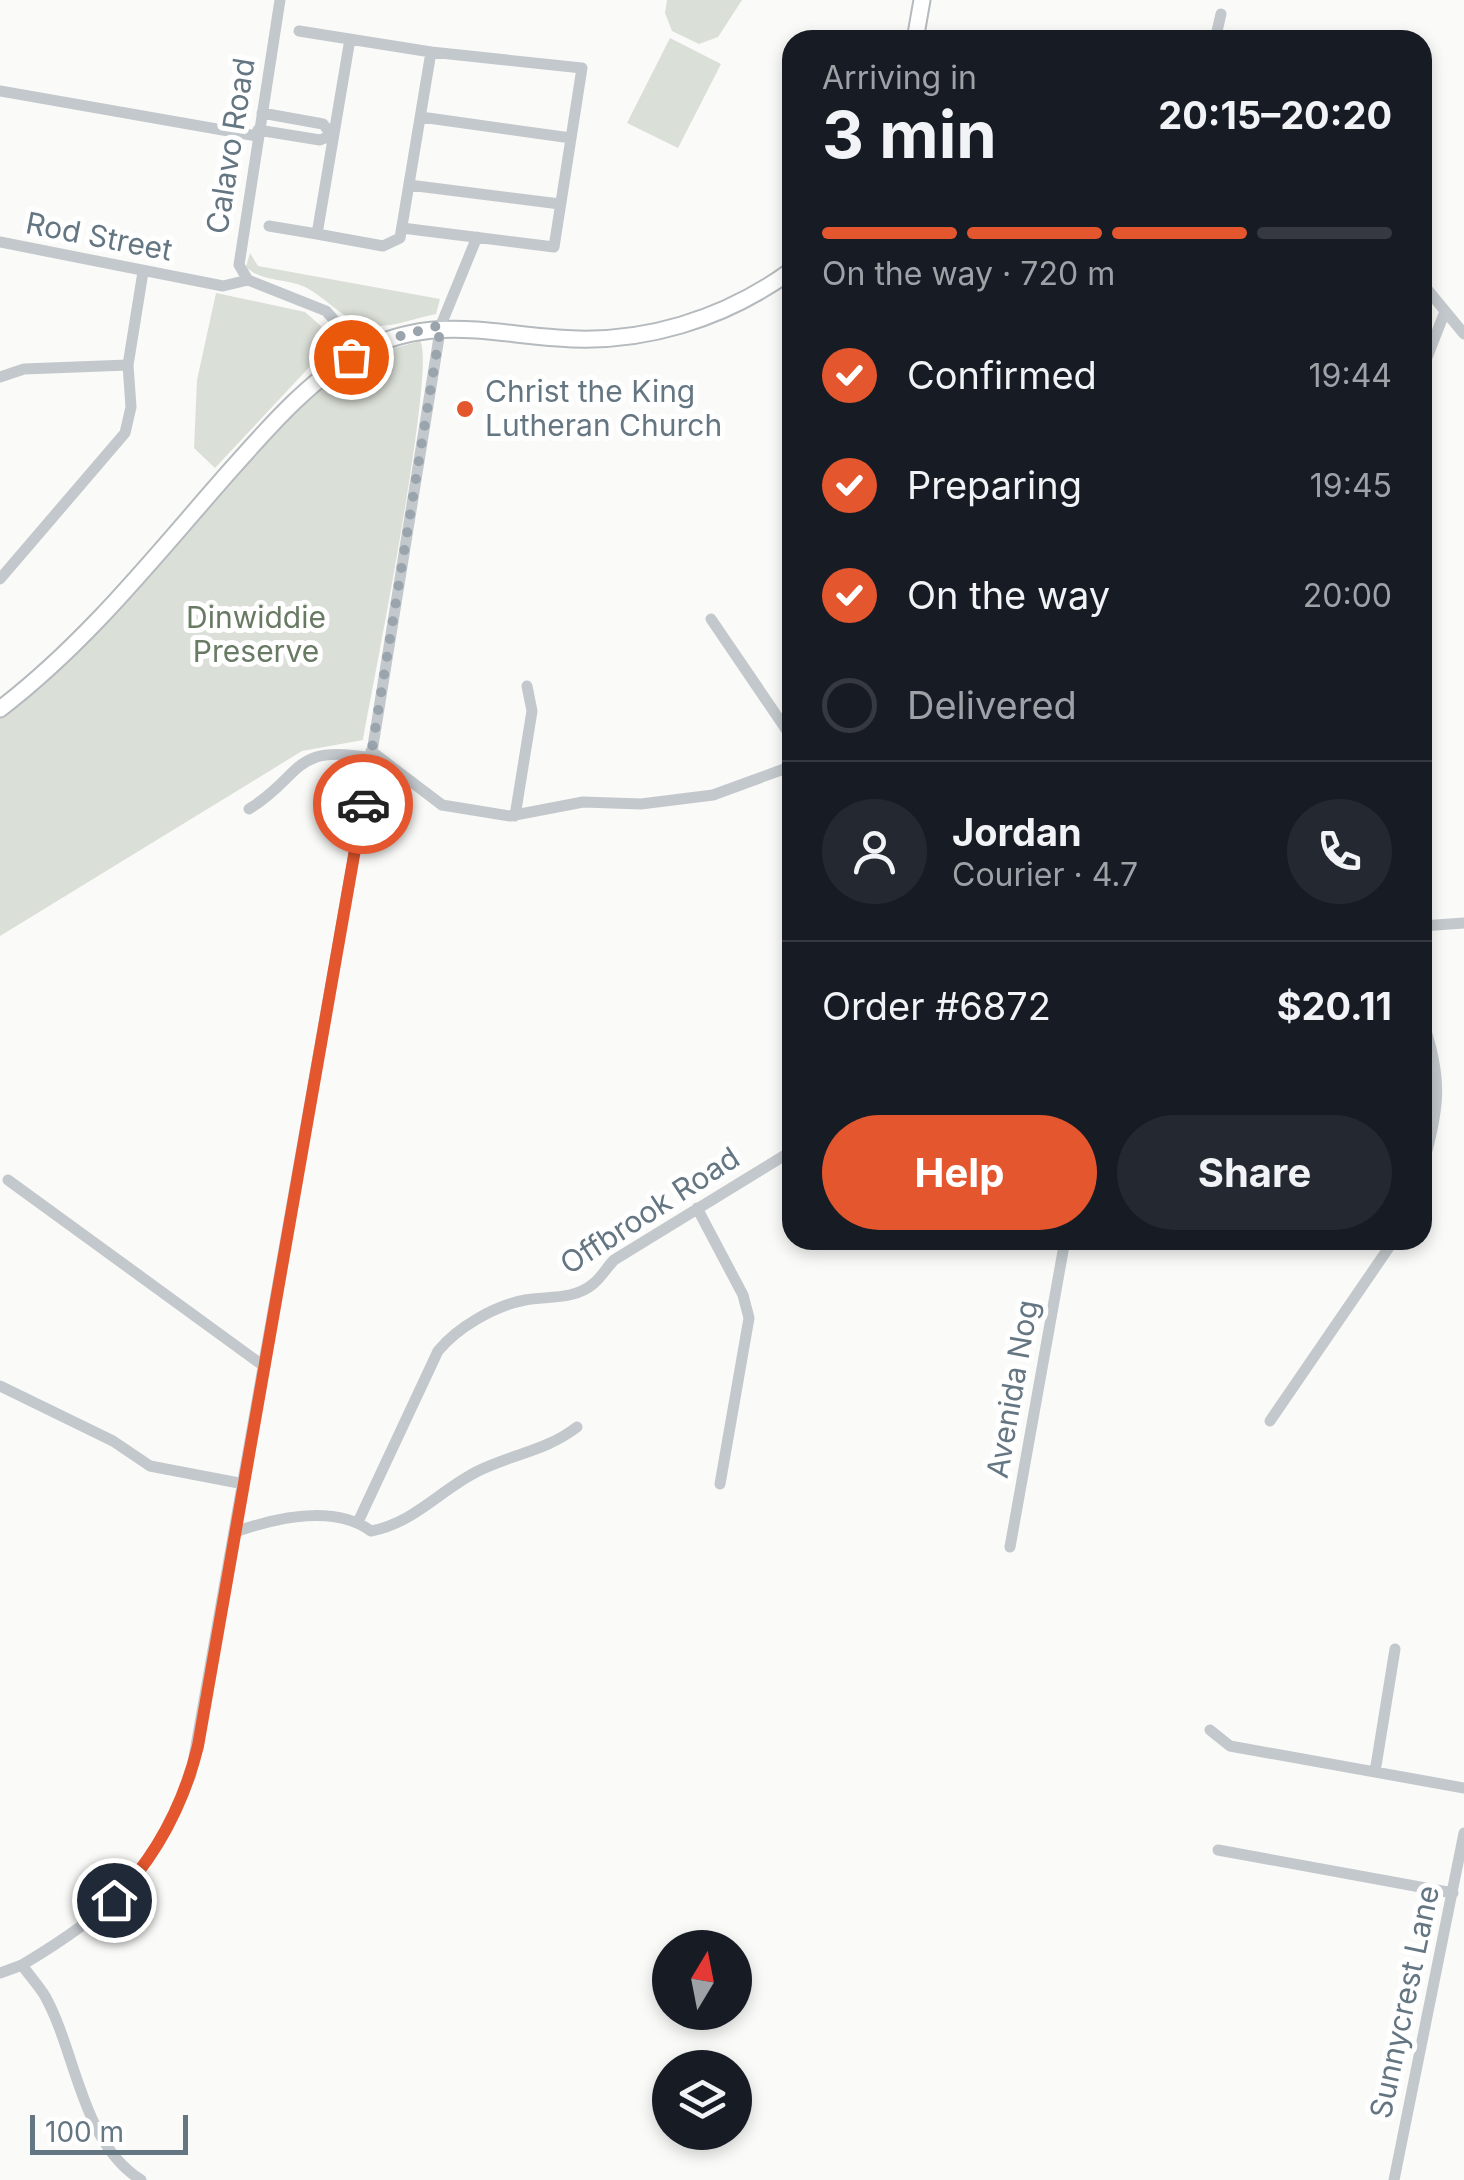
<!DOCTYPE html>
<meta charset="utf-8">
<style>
body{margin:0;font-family:Inter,sans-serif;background:#242831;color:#f1f3f6;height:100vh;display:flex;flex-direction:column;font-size:38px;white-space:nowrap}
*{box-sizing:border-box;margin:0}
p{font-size:32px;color:#9ea1a6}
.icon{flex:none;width:55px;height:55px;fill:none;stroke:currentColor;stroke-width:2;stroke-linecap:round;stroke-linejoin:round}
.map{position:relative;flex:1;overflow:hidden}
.details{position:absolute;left:782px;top:30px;width:650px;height:1220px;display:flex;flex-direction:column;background:#171b24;border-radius:30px;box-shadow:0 5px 15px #0003}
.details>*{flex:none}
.needle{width:65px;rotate:10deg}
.controls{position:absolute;left:652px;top:1930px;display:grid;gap:20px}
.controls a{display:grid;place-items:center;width:100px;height:100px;border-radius:50%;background:#171b24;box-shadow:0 5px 15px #0003;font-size:50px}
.scale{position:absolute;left:30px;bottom:25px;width:158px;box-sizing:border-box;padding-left:10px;border:5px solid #657683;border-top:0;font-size:28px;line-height:35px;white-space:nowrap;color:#657683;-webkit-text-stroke:8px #fff;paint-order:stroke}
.pin{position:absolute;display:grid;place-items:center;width:85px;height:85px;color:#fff;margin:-42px;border:5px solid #fff;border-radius:50%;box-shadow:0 2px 10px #0007}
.courier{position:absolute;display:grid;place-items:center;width:100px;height:100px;margin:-50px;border:8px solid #e4572e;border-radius:50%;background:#fff;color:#222;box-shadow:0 2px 12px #0007}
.head em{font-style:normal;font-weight:700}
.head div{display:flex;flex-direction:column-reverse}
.head{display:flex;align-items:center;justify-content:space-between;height:170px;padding:0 40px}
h1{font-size:65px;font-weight:700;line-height:75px}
.bar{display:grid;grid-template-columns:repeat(4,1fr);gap:15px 10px;align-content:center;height:120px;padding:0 40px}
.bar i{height:12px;border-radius:8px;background:#363941}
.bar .on{background:#e4572e}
.bar p{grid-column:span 4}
.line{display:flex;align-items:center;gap:25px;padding:0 40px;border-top:2px solid #363941}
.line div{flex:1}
.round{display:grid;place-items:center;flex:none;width:105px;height:105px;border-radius:52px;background:#242831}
ol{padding:0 40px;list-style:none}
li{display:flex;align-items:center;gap:30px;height:110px}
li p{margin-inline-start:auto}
li .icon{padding:10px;border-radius:50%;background:#e4572e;color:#fff;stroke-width:4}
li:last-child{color:#9ea1a6}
li i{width:55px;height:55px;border:5px solid #363941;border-radius:50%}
.button{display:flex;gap:20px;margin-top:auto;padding:20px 40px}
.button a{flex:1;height:115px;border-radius:60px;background:#e4572e;color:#fff;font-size:40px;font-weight:700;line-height:115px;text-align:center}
.button a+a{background:#242831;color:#f1f3f6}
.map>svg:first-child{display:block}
.green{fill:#dadfd7}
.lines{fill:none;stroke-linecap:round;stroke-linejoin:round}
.major-casing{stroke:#b5babe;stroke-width:19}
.minor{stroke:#c3c8cc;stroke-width:11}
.major{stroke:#fff;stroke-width:15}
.done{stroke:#99a4ac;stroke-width:10;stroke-dasharray:0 18}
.route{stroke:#e4572e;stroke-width:12}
.poi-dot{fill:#e4572e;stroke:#fff;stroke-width:4}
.labels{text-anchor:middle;stroke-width:10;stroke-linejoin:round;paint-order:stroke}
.street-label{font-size:30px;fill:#657683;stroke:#fff}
.poi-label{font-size:30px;fill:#657683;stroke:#fff;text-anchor:start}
.park-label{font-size:30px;fill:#687a64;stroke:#fff}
</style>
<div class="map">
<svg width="1464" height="2180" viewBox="0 0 1464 2180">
<rect width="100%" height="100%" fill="#fafaf8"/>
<!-- green -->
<path class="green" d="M 667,0 L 742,0 L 718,37 L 699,44 L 672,31 L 665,13 Z
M 670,38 L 721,64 L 678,148 L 627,123 Z
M 250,253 L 258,266 L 440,299 L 436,314 C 415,318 387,330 365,325 C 344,320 325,297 305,287 C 285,278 262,282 246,267 Z
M 216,293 L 305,312 L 330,334 L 316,360 L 215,468 L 194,448 L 197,380 Z
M 420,341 C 437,365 372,689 363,740 L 302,751 L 0,936 L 0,713 L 304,397 L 370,355 Z"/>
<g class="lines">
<!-- major casing -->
<g class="major-casing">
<path id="major" d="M 915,40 L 922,0
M 0,709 C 85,644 151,561 221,481 C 260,437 312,375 365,349 C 434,316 486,333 558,338 C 642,345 725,319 792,270"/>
</g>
<!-- minor -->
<path class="minor" d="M 280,0 L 239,265 L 248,280 L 326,311 L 361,350
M 299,31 L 431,52 L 400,238 L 383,246 L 317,234 L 350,39
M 1215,40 L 1221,14
M 0,91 L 257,136
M 421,117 L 571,138
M 258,130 L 320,140 L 332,135 L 323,124 L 262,113
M 409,185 L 560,204
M 269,226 L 317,234
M 402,228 L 554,247 L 582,68 L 431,52
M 0,242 L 223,286 L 248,280
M 1422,283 L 1464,334
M 1422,370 L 1444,314
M 0,377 L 24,369 L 128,365
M 0,579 L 125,433 L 131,407 L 128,365 L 143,272
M 711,619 L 792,738
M 371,751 L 442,805 L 510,816 L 583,802 L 641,804 L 713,795 L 792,766
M 249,809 C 303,776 291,743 371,758
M 515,816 L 532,711 L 527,686
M 1422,926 L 1464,923
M 1422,1019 C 1443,1078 1440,1108 1422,1168
M 8,1180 L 265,1367
M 697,1208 L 743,1295 L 749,1318 L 720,1484
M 0,1386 L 113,1441 L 150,1466 L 244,1484
M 1270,1421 L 1394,1240
M 358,1522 L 438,1351 C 458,1327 494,1306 525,1300 C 548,1296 574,1300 593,1284 C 601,1278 607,1267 614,1260 L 790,1152
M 235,1532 C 275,1518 334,1504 371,1531 C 414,1523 440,1490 478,1471 C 512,1454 546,1451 577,1427
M 1010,1547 L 1065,1240
M 1210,1730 L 1230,1746 L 1464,1788
M 1375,1772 L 1395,1649
M 1218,1850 L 1453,1893
M 22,1965 C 109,1913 155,1872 191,1774 L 371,758 L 441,325 L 477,237
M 0,1973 L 22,1965 C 29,1975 39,1986 45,1996 C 77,2054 81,2142 141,2180
M 1394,2180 L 1464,1833"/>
<!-- major -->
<use href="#major" class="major"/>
</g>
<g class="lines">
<!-- done -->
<path class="done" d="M 351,357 L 386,340 L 441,325 L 363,804"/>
<!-- route -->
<path class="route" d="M 114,1900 C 157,1856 183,1806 198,1746 L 363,804"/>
</g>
<!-- markers -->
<circle class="poi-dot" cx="465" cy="409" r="10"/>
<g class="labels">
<!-- street labels -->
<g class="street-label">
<text transform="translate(231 146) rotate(-81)" y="10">Calavo Road</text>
<text transform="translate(99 237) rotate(11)" y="10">Rod Street</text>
<text transform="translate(650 1211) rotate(-33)" y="10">Offbrook Road</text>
<text transform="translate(1013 1389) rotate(-80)" y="10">Avenida Nog</text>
<text transform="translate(1405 2002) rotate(-78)" y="10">Sunnycrest Lane</text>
</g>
<!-- poi labels -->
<g class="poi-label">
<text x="485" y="402">Christ the King<tspan x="485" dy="34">Lutheran Church</tspan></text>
</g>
<!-- park labels -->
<g class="park-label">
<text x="256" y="628">Dinwiddie<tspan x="256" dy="34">Preserve</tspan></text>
</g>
</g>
</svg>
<div class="controls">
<a><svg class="needle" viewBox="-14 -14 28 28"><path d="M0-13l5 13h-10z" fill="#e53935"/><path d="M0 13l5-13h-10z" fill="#9ea1a6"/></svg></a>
<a><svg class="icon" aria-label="layers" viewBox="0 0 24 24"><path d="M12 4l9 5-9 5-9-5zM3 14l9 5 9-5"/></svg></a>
</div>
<div class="scale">100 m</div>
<div class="pin" style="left:351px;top:357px;background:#ea580c"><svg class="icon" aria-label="bag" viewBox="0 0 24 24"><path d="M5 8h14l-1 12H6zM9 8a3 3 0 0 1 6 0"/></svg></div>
<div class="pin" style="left:114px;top:1900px;background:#1f2937"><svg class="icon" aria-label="home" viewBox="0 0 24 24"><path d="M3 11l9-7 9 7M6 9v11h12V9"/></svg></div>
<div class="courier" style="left:363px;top:804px"><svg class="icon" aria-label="car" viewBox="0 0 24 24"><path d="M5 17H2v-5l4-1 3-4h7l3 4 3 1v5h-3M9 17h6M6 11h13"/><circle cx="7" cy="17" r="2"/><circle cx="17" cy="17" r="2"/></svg></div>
<section class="details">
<div class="head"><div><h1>3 min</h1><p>Arriving in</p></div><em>20:15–20:20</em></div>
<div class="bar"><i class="on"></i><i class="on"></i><i class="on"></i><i></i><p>On the way · 720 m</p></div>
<ol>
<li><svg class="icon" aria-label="check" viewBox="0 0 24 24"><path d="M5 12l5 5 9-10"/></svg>Confirmed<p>19:44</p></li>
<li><svg class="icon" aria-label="check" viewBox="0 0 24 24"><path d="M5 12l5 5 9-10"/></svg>Preparing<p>19:45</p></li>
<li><svg class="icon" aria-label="check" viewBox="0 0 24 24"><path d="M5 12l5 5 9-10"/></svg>On the way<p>20:00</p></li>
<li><i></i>Delivered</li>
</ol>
<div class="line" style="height:180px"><a class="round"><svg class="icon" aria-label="person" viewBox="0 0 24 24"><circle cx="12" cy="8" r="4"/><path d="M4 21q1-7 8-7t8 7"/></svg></a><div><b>Jordan</b><p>Courier · 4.7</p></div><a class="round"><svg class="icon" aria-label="phone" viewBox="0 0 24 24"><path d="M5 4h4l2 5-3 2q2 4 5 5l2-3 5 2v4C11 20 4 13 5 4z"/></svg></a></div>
<div class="line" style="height:130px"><div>Order #6872</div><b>$20.11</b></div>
<div class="button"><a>Help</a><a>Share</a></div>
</section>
</div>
